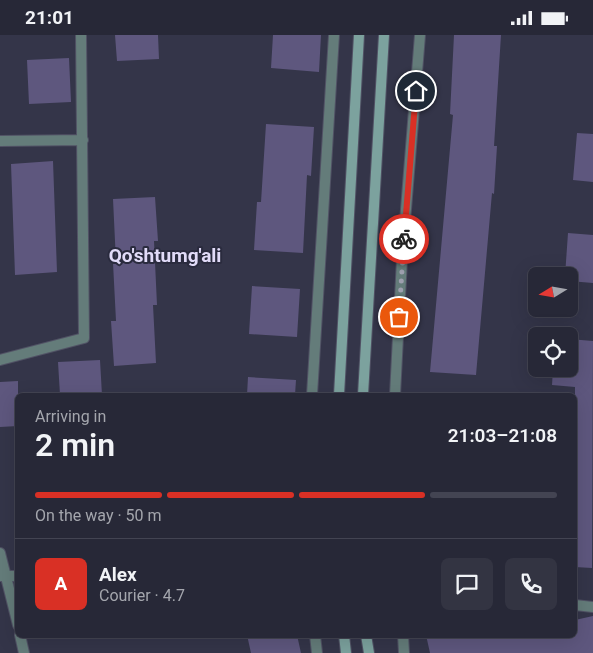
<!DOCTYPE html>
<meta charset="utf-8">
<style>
body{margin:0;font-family:Roboto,sans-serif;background:#333442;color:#f1f3f6;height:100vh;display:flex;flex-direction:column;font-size:19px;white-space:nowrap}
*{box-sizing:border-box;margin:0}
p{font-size:16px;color:#a4a6ad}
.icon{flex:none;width:28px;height:28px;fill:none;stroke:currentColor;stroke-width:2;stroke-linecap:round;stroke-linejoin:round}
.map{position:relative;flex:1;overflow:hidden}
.sheet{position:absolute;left:15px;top:358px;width:562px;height:245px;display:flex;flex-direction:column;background:#272837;border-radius:8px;box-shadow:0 5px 20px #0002,0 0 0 1px #434452}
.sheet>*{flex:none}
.needle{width:32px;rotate:259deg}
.controls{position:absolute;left:528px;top:232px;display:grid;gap:10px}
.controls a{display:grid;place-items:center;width:50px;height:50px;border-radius:8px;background:#272837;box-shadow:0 5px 20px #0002,0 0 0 1px #434452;font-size:25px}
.pin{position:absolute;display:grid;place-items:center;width:42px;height:42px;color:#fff;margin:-21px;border:2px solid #fff;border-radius:50%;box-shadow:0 1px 5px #0007}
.courier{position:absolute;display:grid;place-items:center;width:50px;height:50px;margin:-25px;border:4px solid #d93025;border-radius:50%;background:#fff;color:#222;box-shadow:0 1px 6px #0007}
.head em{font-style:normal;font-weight:600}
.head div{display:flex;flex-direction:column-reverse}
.head{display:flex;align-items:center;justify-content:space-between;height:85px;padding:0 20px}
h1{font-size:32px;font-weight:600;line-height:38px}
.bar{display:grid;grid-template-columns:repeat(4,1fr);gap:8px 5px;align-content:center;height:60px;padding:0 20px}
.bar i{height:6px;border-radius:4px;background:#434452}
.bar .active{background:#d93025}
.bar p{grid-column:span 4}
.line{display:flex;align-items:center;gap:12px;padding:0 20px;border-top:1px solid #434452}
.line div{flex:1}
.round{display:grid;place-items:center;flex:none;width:52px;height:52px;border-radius:8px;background:#333442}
.status{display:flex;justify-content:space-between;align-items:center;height:35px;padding:0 25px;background:#272837;direction:ltr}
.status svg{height:14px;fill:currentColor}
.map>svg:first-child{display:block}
.building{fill:#5e577e}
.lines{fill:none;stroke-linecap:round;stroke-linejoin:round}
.service-casing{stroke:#515265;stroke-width:12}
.minor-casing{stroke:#515265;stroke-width:12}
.secondary-casing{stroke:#515265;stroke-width:12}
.service{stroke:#647c7a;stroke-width:10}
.minor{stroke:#647c7a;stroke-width:10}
.secondary{stroke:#7ca29e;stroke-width:10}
.done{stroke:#9d9fae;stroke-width:5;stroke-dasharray:0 9}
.route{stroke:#d93025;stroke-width:6}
.labels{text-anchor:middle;stroke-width:4;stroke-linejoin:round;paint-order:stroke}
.quarter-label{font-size:19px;font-weight:bold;fill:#e1dbf8;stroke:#2a2b3e}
</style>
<div class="status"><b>21:01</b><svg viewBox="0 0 49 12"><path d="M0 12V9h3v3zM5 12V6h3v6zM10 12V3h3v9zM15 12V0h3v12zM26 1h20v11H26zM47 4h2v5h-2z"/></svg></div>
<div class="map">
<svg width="593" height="618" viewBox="0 0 593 618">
<rect width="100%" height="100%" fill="#343549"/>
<!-- building -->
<path class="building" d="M 115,0 L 158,0 L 159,24 L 117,26 Z
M 273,0 L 321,0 L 319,37 L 271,33 Z
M 454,0 L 501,0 L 494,111 L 497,111 L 494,159 L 492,158 L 476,340 L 430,337 L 453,80 L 450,79 Z
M 69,23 L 71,67 L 29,69 L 27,25 Z
M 266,89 L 314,92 L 311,141 L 307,140 L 303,218 L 254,215 L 257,167 L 261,167 Z
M 577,98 L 593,99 L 593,147 L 573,145 Z
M 53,126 L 57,237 L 15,240 L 11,129 Z
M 155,162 L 158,206 L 154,206 L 157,270 L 153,270 L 156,328 L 114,331 L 111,286 L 116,286 L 113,228 L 116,227 L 113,164 Z
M 568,198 L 593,200 L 593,248 L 569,246 L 569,241 L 565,241 Z
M 252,251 L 300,254 L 297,302 L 249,299 Z
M 569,304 L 593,306 L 592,533 L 575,532 L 575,352 L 552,350 L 553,334 L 569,334 Z
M 100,325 L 102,360 L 60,360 L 58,327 Z
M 248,342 L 296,345 L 295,360 L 247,360 Z
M 18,346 L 18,391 L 0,392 L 0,347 Z
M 593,581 L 593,618 L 430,618 L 426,600 L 575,600 L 575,585 Z
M 247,600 L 297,600 L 301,618 L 251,618 Z"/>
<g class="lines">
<!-- service casing -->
<g class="service-casing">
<path id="service" d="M 312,360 L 334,0
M 395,360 L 402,224 L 420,0
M 315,600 L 317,618
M 403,600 L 404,618"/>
</g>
<!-- minor casing -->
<g class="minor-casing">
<path id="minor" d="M 0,106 L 83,105
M 0,325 L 84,303 L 81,0
M 0,518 L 18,590
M 1,541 L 18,541
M 575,570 L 593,572
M 20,600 L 24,618"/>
</g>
<!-- secondary casing -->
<g class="secondary-casing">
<path id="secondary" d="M 339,360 L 359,0
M 363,360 L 384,0
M 344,600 L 346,618
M 366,600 L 369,618"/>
</g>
<!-- service -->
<use href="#service" class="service"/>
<!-- minor -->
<use href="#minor" class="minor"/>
<!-- secondary -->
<use href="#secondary" class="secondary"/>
</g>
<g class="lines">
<!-- done -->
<path class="done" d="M 399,282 L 404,204"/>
<!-- route -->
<path class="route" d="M 404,204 L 416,56"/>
</g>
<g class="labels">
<!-- quarter labels -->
<g class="quarter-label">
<text x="165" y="227">Qo'shtumg'ali</text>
</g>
</g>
</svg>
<div class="controls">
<a><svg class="needle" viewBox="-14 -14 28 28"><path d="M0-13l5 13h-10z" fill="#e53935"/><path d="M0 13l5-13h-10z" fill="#a4a6ad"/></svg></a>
<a><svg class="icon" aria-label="locate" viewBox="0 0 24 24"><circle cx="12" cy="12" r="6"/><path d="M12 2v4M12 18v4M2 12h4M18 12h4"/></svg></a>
</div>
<div class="pin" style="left:399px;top:282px;background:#ea580c"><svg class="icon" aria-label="bag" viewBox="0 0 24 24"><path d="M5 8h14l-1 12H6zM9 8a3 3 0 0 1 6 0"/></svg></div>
<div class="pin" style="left:416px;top:56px;background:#1f2937"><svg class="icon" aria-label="home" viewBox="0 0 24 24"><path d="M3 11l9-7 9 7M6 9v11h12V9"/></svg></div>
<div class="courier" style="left:404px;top:204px"><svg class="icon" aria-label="bike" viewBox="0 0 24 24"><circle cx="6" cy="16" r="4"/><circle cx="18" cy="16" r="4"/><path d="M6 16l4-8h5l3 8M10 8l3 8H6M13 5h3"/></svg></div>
<section class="sheet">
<div class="head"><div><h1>2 min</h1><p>Arriving in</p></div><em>21:03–21:08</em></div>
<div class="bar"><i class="active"></i><i class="active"></i><i class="active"></i><i></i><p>On the way · 50 m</p></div>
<div class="line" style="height:90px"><b class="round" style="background:#d93025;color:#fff">A</b><div><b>Alex</b><p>Courier · 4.7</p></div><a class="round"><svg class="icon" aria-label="chat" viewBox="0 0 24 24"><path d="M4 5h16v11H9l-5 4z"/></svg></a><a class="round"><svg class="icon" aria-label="phone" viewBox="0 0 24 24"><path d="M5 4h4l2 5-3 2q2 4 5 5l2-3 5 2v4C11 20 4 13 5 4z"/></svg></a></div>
</section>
</div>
